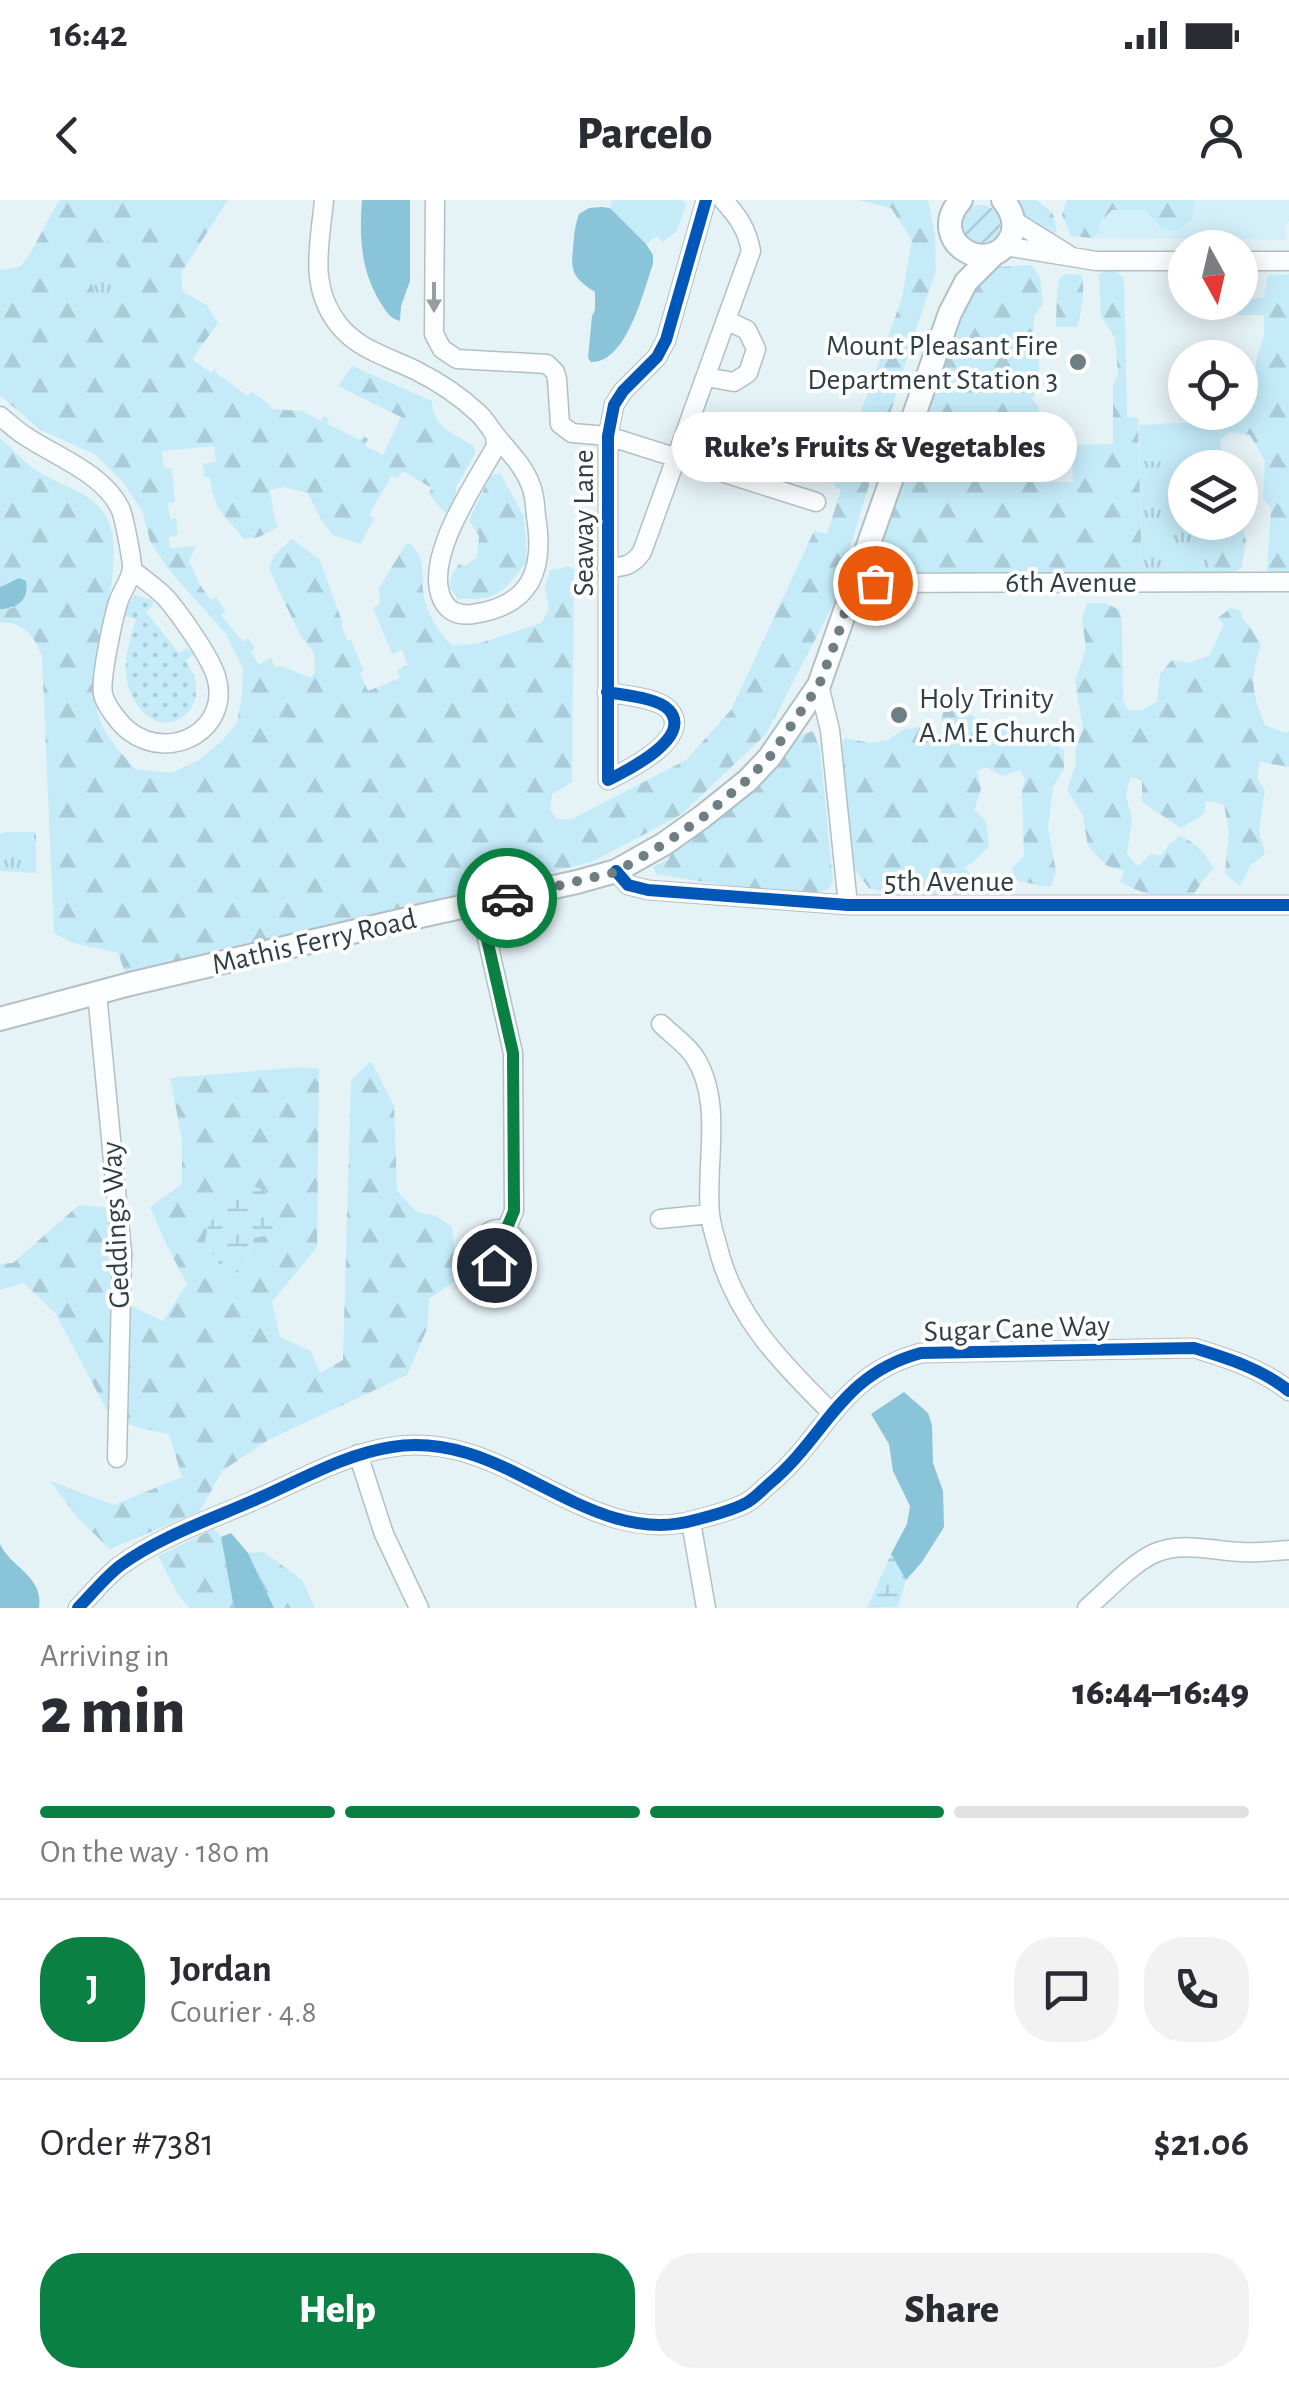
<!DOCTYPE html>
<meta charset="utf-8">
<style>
body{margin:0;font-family:"Alegreya Sans",sans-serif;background:#f2f2f3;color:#2b2b33;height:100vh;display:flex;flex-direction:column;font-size:38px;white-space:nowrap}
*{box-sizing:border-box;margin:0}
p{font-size:32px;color:#7c7c81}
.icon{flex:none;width:55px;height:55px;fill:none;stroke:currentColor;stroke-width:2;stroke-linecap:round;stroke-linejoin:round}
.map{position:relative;height:1408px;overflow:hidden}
.details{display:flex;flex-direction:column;background:#fff;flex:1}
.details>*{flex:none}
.needle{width:65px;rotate:172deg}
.controls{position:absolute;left:1168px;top:30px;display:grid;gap:20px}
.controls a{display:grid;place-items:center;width:90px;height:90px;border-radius:50%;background:#fff;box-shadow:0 5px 25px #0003;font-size:50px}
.pin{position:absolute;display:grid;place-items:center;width:85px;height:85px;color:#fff;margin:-42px;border:5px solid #fff;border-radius:50%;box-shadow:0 2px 10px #0007}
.courier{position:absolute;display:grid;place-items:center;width:100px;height:100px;margin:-50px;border:8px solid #0b8043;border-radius:50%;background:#fff;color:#222;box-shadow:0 2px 12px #0007}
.bubble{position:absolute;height:70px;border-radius:35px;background:#fff;box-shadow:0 5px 25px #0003;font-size:32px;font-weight:800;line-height:70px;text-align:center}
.overview em{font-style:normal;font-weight:800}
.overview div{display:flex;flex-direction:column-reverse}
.overview{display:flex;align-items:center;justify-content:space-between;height:170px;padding:0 40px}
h1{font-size:65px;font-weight:800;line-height:75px}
.bar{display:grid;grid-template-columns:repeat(4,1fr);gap:15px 10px;align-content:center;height:120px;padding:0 40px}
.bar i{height:12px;border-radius:8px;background:#e1e1e2}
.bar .selected{background:#0b8043}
.bar p{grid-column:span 4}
.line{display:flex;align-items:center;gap:25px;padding:0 40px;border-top:2px solid #e1e1e2}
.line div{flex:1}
.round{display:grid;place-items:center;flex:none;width:105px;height:105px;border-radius:40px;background:#f2f2f3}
.action{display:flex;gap:20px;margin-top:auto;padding:20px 40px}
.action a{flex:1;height:115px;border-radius:40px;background:#0b8043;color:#fff;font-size:40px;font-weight:800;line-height:115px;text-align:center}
.action a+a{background:#f2f2f3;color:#2b2b33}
.status{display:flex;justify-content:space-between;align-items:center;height:70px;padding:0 50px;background:#fff;direction:ltr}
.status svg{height:28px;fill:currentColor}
header{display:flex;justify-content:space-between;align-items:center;height:130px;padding:0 40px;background:#fff;font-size:45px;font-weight:800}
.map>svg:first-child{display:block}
.built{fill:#d3eff9}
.grass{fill:url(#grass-dots)}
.forest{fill:url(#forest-firs);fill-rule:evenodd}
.wetland{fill:url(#wetland-marsh)}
.park{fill:url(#park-tufts)}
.garden{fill:url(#garden-furrows)}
.pitch{fill:#c5ebf9}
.water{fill:#89c4d8}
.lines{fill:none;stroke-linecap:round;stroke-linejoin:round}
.minor-casing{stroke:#b2c0c4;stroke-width:21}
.major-casing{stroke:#b2c0c4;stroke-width:26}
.minor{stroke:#fbfdfe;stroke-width:18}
.major{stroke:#fbfdfe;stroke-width:22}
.cycleway-casing{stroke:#fefefe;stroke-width:19}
.cycleway{stroke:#0057b8;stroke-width:12}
.oneway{fill:#959ea2}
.done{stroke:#6f7e83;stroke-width:10;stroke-dasharray:0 18}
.route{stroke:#0b8043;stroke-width:12}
.poi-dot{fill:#6f7e83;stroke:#fefefe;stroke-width:4}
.labels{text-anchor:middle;stroke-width:8;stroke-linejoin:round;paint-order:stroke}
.poi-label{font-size:30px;fill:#2f3f45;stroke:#fefefe;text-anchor:end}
.street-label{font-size:30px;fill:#2f3f45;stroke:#fefefe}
</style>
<div class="status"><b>16:42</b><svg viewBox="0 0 49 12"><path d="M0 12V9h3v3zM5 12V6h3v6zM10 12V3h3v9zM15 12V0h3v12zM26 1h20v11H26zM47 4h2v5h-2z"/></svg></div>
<header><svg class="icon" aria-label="back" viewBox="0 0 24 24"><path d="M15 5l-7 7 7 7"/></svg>Parcelo<svg class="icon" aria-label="person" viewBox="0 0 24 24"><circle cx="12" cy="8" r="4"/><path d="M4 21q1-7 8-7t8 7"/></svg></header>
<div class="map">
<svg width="1289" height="1408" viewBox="0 0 1289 1408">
<defs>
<pattern id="grass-dots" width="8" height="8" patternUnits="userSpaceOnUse" patternTransform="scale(2.5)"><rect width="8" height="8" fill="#c5ebf9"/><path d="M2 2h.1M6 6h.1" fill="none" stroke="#aacbd7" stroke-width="1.8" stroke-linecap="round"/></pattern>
<pattern id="forest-firs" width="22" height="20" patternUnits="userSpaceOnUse" patternTransform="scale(2.5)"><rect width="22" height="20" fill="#c5ebf9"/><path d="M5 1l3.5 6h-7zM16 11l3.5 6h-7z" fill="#aacbd7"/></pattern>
<pattern id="wetland-marsh" width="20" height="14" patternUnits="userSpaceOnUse" patternTransform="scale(2.5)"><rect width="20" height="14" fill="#c5ebf9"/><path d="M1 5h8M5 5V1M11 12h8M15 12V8" fill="none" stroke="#aacbd7"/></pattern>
<pattern id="park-tufts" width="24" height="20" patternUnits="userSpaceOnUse" patternTransform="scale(2.5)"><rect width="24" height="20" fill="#c5ebf9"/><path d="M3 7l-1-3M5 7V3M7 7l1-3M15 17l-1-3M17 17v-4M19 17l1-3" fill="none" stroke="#aacbd7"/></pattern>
<pattern id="garden-furrows" width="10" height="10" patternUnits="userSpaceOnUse" patternTransform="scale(2.5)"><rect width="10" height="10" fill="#c5ebf9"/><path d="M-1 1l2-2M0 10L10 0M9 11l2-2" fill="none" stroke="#aacbd7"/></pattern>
</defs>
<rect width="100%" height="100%" fill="#e5f2f6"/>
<!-- built -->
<path class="built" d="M 1195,0 L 1289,0 L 1289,21 L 1287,23 L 1285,36 L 1286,40 L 1091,38 L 1099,33 L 1100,22 L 1112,10 L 1145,9 L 1154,18 L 1192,19 Z"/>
<!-- grass -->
<path class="grass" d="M 136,396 L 153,400 L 153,405 L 146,412 L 179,453 L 187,448 L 194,454 L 186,461 C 219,507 164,548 136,503 C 129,490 125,480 126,465 C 126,450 132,434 136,419 L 125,416 L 124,411 L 133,397 Z"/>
<!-- forest -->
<path class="forest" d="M 60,0 L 138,0 L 168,29 L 183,29 L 205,0 L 228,0 L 181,73 L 183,92 L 207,105 L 218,123 L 192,159 L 211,173 L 216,167 L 215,172 L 248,196 L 252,192 L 269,204 L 272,209 L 302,211 L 321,221 L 324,216 L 329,219 L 327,224 L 360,240 L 363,236 L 368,239 L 365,246 L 383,255 L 401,217 L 338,186 L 352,166 L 432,201 C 432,227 454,234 474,246 L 475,254 L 456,287 L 454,308 L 445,313 L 429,294 L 432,288 L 402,271 L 398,278 L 392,275 L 369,315 L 374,319 L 360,344 L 333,335 L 322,321 L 308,293 L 284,287 L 270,290 L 274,316 L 278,327 L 259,337 L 244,339 L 217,307 L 209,277 L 204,277 L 203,264 L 216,262 L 214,246 L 162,251 L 164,268 L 172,268 L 175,302 L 168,303 L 170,319 L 176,318 L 178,335 L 169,337 L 170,348 L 196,346 L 189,361 L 200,385 L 211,400 L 216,397 L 226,411 L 221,415 L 243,442 L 248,438 L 255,448 L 251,452 L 259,465 L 271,457 L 274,466 L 286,468 L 311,478 L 315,473 L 314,453 L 299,433 L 269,369 L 274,355 L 292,339 L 320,360 L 343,424 L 341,426 L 348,441 L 351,440 L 364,471 L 360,473 L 368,491 L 400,478 L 397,470 L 408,465 L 402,450 L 392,454 L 373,408 L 380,404 L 379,388 L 406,344 L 411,344 C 429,365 419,373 424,397 C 428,414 440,436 453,446 L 480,443 L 541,423 L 549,409 L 545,387 L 550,370 L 569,367 L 574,369 L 572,582 L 552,594 L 550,609 L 556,619 L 572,619 L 686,560 L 731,510 L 814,331 L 827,334 L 841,290 L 834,286 L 902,98 L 912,40 L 891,8 L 859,0 L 928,0 L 935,34 L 936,71 L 913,138 L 833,405 L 766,534 L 682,614 L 592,662 L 126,775 L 118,753 L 70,742 L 54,733 L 42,457 C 35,436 24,422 0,422 L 0,409 L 13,408 L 10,381 L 0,387 L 0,238 C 11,248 22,260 34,269 C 54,283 83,289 100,308 C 138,348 84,461 97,511 C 103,534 120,552 135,569 L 172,573 L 199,560 L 223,540 L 237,523 L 242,494 L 243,469 L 226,434 L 169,370 L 150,341 L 142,310 L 122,281 L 96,255 L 39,229 L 0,195 L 0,70 L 20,67 C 37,47 45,22 60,0 Z
M 1018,0 L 1037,0 L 1053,14 L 1057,32 L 1052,35 L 1028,23 Z
M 1067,0 L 1195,0 L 1192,19 L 1178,30 L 1163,30 L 1145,10 L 1112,10 L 1100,22 L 1099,33 L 1091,38 L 1071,36 L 1062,15 Z
M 1032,65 L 1040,78 L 1043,104 L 1034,116 L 1033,135 L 1039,144 L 1039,187 L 1032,199 L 1039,206 L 1039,246 L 1031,257 L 1031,277 L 1039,282 L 1073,282 L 1072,245 L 1113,244 L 1113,185 L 1118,175 L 1115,138 L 1101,116 L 1099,75 L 1111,68 L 1124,78 L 1127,217 L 1138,218 L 1141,342 L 1139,360 L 1122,378 L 881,375 L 876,361 L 957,119 L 972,91 L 998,67 Z
M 1066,74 L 1082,75 C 1085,93 1082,109 1077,127 L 1056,127 L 1057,92 L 1060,77 Z
M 1289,74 L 1289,375 L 1267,375 L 1271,308 L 1263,298 L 1265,261 L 1250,235 L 1231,232 L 1220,240 L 1223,267 L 1208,267 L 1203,263 L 1204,222 L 1214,213 L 1240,212 L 1240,194 L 1254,188 L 1257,156 L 1264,135 L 1264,115 L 1235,115 L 1228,106 L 1210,113 L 1194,108 L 1191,103 L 1240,102 L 1240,80 L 1248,100 L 1264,97 L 1268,75 Z
M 500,273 L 524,317 L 527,361 C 502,393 501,400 458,399 L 449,387 L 453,373 L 459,364 L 466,365 L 477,357 L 479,336 L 469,320 L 490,277 L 494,274 Z
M 1240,319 L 1246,340 L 1242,367 L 1228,378 L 1217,377 L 1209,362 L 1208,323 L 1240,322 Z
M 1087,403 L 1104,403 L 1120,410 L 1122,426 L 1123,501 L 1128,510 L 1142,510 L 1157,502 L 1160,474 L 1172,460 L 1190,463 L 1210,455 L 1224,424 L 1218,418 L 1231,408 L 1241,411 L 1242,419 L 1249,425 L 1261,445 C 1249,478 1252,494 1265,525 L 1286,533 L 1289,531 L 1289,567 L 1260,562 L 1257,578 L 1265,591 L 1259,630 L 1265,654 L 1251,665 L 1240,686 L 1225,673 L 1229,633 L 1224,604 L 1206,601 L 1204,614 L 1181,628 L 1142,602 L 1142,580 L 1130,577 L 1126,596 L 1132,619 L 1127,654 L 1138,666 L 1151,654 L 1161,656 L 1169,645 L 1179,636 C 1196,642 1206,654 1214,669 C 1204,676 1199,688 1191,697 C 1164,699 1144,695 1120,682 L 1124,670 L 1107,666 L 1088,646 L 1083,616 L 1067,590 L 1076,563 L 1075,551 L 1083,529 L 1075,482 L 1086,448 L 1082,419 Z
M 957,506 L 982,522 L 1013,528 L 1031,540 L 1048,539 L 1064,550 L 1064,569 L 1053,587 L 1048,628 L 1056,671 L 1051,686 C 1039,688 1030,681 1016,681 L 1012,668 L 1024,656 L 1022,591 L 1025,579 L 1020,570 L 1003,576 L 986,567 L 977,571 L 981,589 L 974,610 L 986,621 L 989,646 L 973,662 L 964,667 L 975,679 L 974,690 L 954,699 L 901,698 L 869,688 L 847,660 L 840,548 L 845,538 L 870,543 L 889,540 L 901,530 L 924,526 L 938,543 L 946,542 L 949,530 L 941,519 L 945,508 Z
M 813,531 L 820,549 L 833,683 L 827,690 L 811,693 L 748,689 L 656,674 L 653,667 L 669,659 L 667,651 L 792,535 L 802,535 Z
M 371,861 L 394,906 L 397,991 L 417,1012 L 436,1016 L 452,1027 L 458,1079 L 429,1099 L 427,1129 L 407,1175 L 268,1240 L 222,1271 L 200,1311 L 110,1349 L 78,1318 L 50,1281 L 114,1305 L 182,1277 L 169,1234 L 140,1228 L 111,1218 L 56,1114 L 24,1083 L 0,1090 L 0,1064 L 13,1063 L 79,1005 L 113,1008 L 134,1056 L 115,1081 L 129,1105 L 163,1121 L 187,1084 L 166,1044 L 150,1007 L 182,984 L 182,939 L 170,878 L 303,867 L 319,869 L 317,1047 L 272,1102 L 280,1137 L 311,1151 L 320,1173 L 343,1160 L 351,880 ZM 254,1038 L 243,1068 L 229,1078 L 205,1042 Z
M 214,1329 L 221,1337 L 234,1408 L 190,1408 L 178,1395 L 158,1356 Z
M 264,1352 L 302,1380 L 315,1408 L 274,1408 L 248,1353 Z"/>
<!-- wetland -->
<path class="wetland" d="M 250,986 L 265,990 L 267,1002 L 281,1020 L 274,1034 L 254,1038 L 243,1068 L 229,1079 L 205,1042 L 208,1024 L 241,990 Z
M 891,1354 L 906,1380 L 898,1407 L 867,1408 Z"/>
<!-- park -->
<path class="park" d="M 110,41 L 126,99 L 98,107 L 83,49 Z
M 1204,222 L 1203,263 L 1208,267 L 1185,268 L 1185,322 L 1208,323 L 1209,362 L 1217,377 L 1122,378 L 1139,360 L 1141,342 L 1139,225 Z
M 6,632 L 36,632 L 36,673 L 0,671 L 0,634 Z"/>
<!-- garden -->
<path class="garden" d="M962 24a19 19 0 1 1 38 0a19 19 0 1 1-38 0Z"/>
<!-- pitch -->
<path class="pitch" d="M 138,0 L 205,0 L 183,29 L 168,29 Z
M 612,0 L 682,0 L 686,4 L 677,31 L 663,42 L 657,36 L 646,44 L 610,8 Z
M 1142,231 L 1200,231 L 1200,262 L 1142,261 Z"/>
<!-- water -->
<path class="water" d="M 362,0 L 410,0 L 410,81 L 401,106 L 400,121 C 390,118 388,114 382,105 C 361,73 359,38 362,0 Z
M 601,7 L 610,8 L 646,44 L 653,55 L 653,64 C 643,92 627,163 591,162 L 588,158 L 592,116 L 595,110 L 595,92 C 575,79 570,73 573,49 C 574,36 575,25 579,14 L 589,8 Z
M 19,378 L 26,381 C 29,400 18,408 0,409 L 0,387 Z
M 904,1192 L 928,1213 L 932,1225 L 933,1263 L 943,1291 L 944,1327 L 922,1362 L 906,1380 L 891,1354 L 907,1324 L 910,1306 L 893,1271 L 889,1244 L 871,1214 Z
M 231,1333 L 248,1353 L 274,1408 L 234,1408 L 221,1337 Z
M 0,1344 C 11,1368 44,1376 39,1408 L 0,1408 Z"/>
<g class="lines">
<!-- minor casing -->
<g class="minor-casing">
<path id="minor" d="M 324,0 C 320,45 308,85 338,124 C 357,149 388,157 415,170 C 437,181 461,197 478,213 C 486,220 490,229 497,237 C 510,253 524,266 531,286 C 535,295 535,307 536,316 C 545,370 531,406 473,414 C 459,416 448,412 442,399 C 423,357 476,283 496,246 L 495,236
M 435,0 L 434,134 L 442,149 L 457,159 L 547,164 L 555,172 L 557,179 L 560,224 L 572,233 L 608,236 L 816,302
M 1005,46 L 1072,57 L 1014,21
M 1072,57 L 1096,61 L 1185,61
M 1240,61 L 1289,61
M 706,177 L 734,182 L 748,173 L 756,149 L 747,130 L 726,120
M 0,216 C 10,224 19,233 30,239 C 60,258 104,275 120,308 C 124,316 132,359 132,368 C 131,380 121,392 118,403 C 113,419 100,479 103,494 C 105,505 120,524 129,531 C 171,563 232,529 216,476 C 209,455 181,416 167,399 C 157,388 143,379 132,370
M 607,368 C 624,367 632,366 642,352 L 751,51 C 747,29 738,16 723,0
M 854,383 L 1289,382
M 819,485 L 830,530 L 848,705
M 607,492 C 623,495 659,498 669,510 C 694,538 626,571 608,580 L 608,236 L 614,205 L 623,191 L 657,157 L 666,140 L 706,0
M 616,671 L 628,685 L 648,690 L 848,705 L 1289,705
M 479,703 L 513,853 L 514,1011 L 506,1030
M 97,793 L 122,1053 L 117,1258
M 661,824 C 671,834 686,844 694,856 C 724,901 705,964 710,1014 C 711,1024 714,1034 717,1044 C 733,1114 782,1164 831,1212
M 660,1019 L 710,1014
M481 1047a18 18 0 1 1 36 0a18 18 0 1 1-36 0Z
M 358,1254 L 384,1334 L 419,1408
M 691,1322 L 706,1408
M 78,1408 C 92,1394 105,1377 121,1365 C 161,1336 212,1319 257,1299 C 301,1280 345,1254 392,1247 C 416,1243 443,1246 467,1253 C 541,1275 612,1344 695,1320 C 711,1316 731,1311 746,1303 C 754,1299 762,1290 769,1284 C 827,1236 839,1175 921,1153 L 1194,1148 C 1227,1158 1262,1169 1289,1191
M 1087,1408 C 1107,1391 1132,1363 1155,1353 C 1182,1341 1213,1351 1241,1352 C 1257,1353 1273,1351 1289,1350"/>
</g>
<!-- major casing -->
<g class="major-casing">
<path id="major" d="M 961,0 C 924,41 990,80 1011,37 C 1017,23 1012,11 1003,0
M 0,819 L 130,784 L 429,714 L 577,682 L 616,671 L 664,644 L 702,617 L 747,581 L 769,558 L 819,485 L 950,113 L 966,82 L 994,54"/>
</g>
<!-- minor -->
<use href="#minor" class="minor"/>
<!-- major -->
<use href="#major" class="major"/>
<!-- cycleway casing -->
<g class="cycleway-casing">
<path id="cycleway" d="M 607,492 C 623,495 659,498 669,510 C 694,538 626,571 608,580 L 608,236 L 614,205 L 623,191 L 657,157 L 666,140 L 706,0
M 616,671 L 628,685 L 648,690 L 848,705 L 1289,705
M 78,1408 C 92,1394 105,1377 121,1365 C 161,1336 212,1319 257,1299 C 301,1280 345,1254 392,1247 C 416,1243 443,1246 467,1253 C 541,1275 612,1344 695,1320 C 711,1316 731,1311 746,1303 C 754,1299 762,1290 769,1284 C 827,1236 839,1175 921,1153 L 1194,1148 C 1227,1158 1262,1169 1289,1191"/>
</g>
<!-- cycleway -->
<use href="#cycleway" class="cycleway"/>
</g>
<!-- one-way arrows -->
<defs><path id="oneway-solid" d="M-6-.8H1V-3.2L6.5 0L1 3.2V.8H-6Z" transform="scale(2.5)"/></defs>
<use class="oneway" href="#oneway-solid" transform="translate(434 97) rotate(90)"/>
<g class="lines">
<!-- done -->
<path class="done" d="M 507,698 L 616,672 L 664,644 L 702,618 L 747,580 L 769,558 L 819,485 L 837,438 L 854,383 L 875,383"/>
<!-- route -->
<path class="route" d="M 494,1065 C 471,1051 479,1027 506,1030 L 514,1011 L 513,853 L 479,704 L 507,698"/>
</g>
<!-- markers -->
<g class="poi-dot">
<circle cx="1078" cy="162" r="10"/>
<circle cx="899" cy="515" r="10"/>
</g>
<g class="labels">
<!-- poi labels -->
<g class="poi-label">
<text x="1058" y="155">Mount Pleasant Fire<tspan x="1058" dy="34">Department Station 3</tspan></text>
<text x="919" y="508" text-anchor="start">Holy Trinity<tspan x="919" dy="34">A.M.E Church</tspan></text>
</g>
<!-- street labels -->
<g class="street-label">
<text transform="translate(583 323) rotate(-90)" y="10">Seaway Lane</text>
<text x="1071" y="392">6th Avenue</text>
<text x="949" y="691">5th Avenue</text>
<text transform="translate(314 741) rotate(-13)" y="10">Mathis Ferry Road</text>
<text transform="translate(115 1025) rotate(-93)" y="10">Geddings Way</text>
<text transform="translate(1017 1128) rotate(-2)" y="10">Sugar Cane Way</text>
</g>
</g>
</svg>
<div class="controls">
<a><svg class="needle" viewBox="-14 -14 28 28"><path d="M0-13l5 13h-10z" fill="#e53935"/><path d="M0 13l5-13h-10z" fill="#7c7c81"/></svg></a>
<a><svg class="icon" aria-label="locate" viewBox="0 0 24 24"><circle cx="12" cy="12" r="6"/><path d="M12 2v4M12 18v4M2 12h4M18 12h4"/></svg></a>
<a><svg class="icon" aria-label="layers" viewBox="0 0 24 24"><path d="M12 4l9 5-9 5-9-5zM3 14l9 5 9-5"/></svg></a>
</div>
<div class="pin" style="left:875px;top:383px;background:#ea580c"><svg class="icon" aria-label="bag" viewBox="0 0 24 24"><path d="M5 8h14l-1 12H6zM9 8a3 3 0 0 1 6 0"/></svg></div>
<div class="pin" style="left:494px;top:1065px;background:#1f2937"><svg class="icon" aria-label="home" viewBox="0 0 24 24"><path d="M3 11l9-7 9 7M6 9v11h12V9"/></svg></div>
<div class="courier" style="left:507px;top:698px"><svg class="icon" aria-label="car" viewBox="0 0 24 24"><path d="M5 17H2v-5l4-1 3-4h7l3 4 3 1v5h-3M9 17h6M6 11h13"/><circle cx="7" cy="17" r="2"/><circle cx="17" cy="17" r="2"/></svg></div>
<div class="bubble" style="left:672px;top:212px;width:405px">Ruke’s Fruits &amp; Vegetables</div>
</div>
<section class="details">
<div class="overview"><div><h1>2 min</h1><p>Arriving in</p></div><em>16:44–16:49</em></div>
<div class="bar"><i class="selected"></i><i class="selected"></i><i class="selected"></i><i></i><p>On the way · 180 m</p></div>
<div class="line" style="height:180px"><b class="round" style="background:#0b8043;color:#fff">J</b><div><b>Jordan</b><p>Courier · 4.8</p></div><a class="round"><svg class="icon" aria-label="chat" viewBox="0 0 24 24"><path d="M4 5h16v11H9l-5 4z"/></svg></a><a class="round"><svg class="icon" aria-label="phone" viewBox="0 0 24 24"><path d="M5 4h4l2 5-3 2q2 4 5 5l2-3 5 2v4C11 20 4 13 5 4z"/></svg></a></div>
<div class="line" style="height:130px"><div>Order #7381</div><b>$21.06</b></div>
<div class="action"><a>Help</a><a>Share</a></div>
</section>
